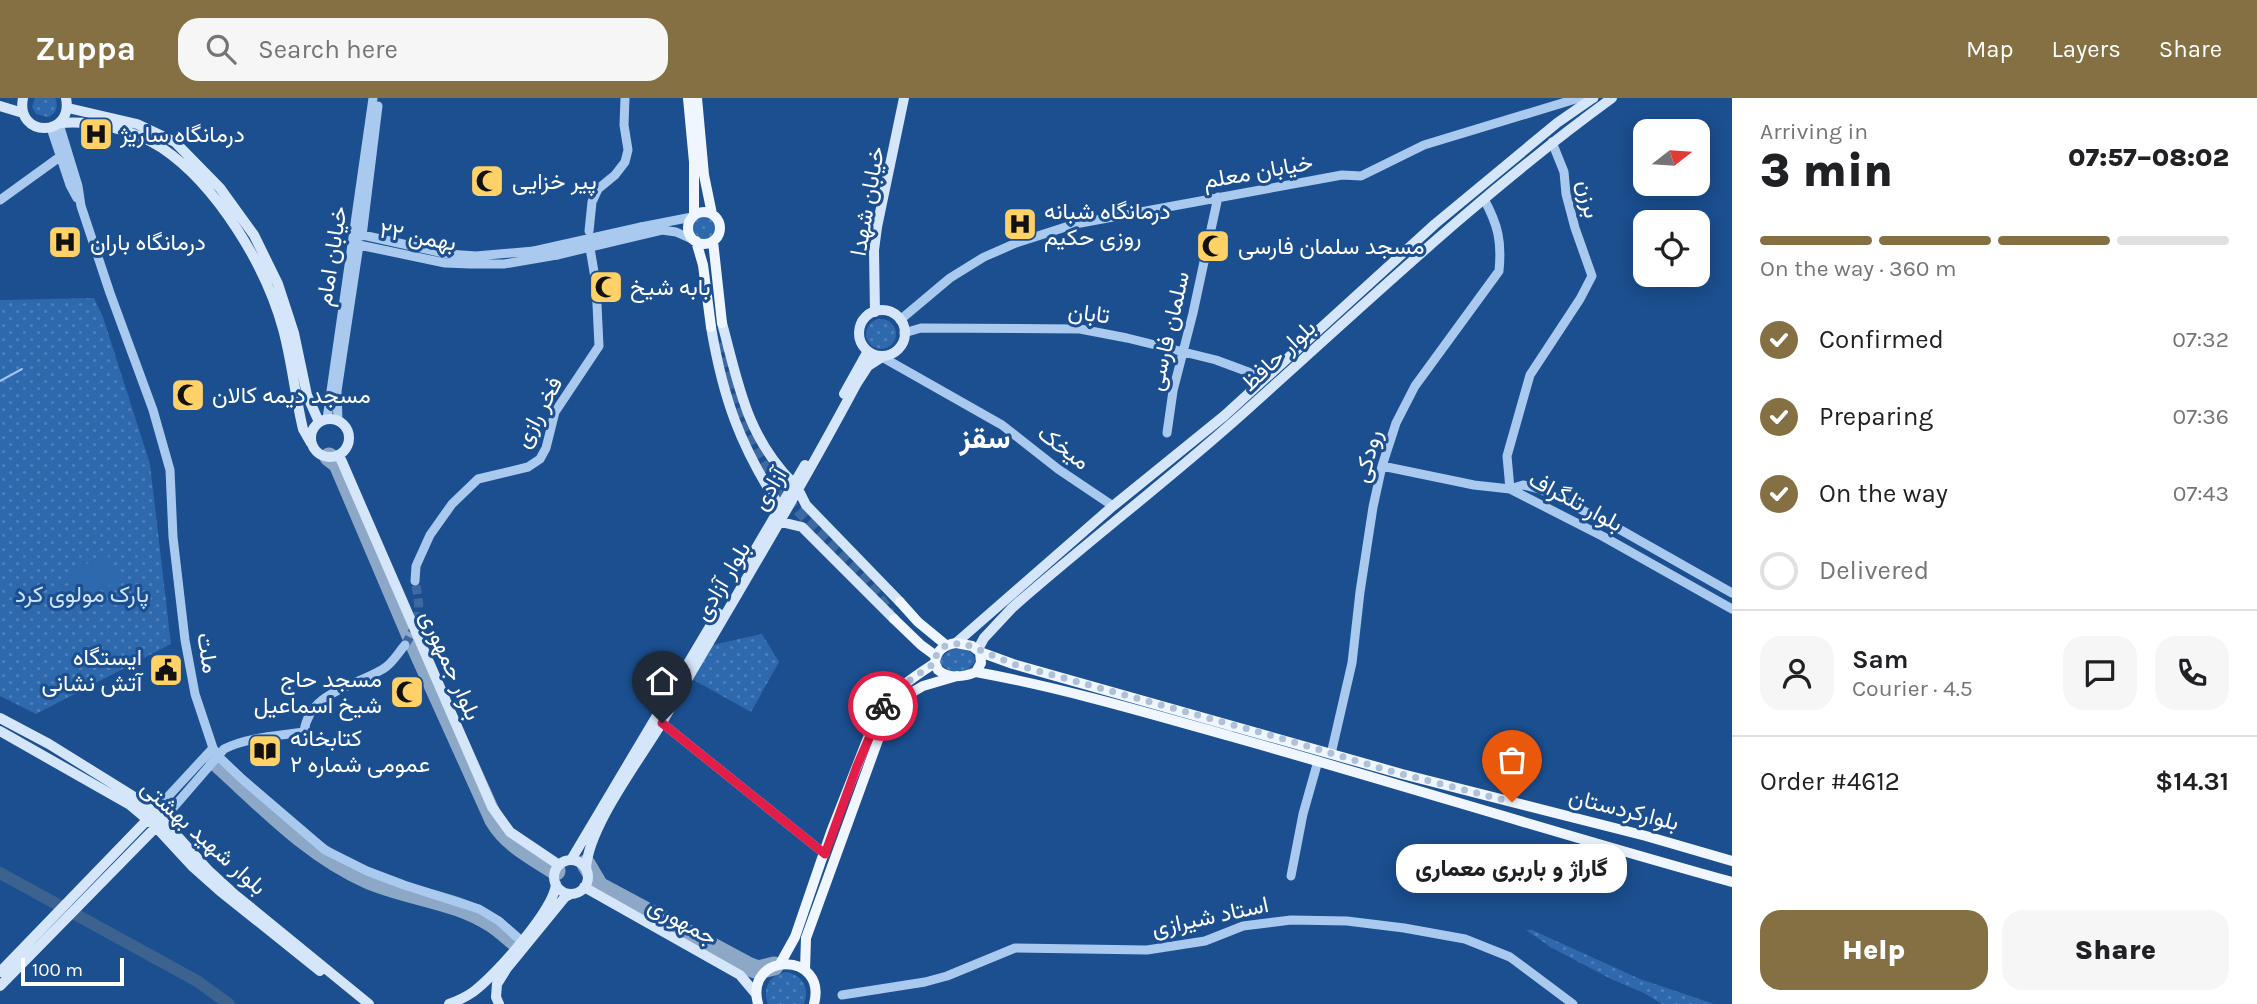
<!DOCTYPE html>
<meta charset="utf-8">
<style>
body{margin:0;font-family:Karla,Vazirmatn,sans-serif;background:#f6f6f6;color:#202124;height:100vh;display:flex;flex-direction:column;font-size:26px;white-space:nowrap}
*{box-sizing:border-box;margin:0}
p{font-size:23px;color:#757577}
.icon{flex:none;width:38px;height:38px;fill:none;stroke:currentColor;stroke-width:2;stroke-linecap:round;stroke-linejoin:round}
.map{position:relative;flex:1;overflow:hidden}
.panel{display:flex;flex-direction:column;background:#fff;width:525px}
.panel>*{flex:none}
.needle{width:46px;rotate:73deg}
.fabs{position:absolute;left:1633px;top:21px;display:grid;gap:14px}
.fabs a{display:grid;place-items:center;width:77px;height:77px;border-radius:14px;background:#fff;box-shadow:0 4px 18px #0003;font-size:35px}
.scale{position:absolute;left:21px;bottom:18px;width:103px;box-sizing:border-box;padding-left:7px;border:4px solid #fff;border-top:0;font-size:19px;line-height:24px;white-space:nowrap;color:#fff;-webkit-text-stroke:5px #1b4f8f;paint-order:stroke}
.pin{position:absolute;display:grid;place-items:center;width:60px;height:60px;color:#fff;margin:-72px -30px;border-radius:50% 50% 50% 0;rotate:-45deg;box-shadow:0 0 7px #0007}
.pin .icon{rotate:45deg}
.courier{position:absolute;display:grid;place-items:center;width:70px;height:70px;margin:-35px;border:5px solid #e11d48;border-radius:50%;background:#fff;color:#222;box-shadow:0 2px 9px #0007}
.bubble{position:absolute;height:49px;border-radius:21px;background:#fff;box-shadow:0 4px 18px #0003;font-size:23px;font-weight:800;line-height:49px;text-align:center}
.overview em{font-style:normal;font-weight:800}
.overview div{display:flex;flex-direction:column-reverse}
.overview{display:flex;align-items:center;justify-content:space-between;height:119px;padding:0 28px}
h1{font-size:46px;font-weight:800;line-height:52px}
.bar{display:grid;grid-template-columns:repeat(4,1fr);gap:10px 7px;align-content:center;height:84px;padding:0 28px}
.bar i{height:9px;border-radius:5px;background:#e0e0e0}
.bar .on{background:#847042}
.bar p{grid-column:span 4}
.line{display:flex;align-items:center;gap:18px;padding:0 28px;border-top:2px solid #e0e0e0}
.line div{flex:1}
.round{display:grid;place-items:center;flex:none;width:74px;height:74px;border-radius:21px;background:#f6f6f6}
ol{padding:0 28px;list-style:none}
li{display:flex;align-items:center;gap:21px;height:77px}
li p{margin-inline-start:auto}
li .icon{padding:7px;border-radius:50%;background:#847042;color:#fff;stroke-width:4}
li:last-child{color:#757577}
li i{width:38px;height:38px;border:4px solid #e0e0e0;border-radius:50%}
.button{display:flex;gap:14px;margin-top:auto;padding:14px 28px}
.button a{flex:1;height:80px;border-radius:21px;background:#847042;color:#fff;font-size:28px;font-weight:800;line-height:80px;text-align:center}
.button a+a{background:#f6f6f6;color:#202124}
header{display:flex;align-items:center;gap:42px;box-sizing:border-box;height:98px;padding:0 35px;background:#847042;color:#fff}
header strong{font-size:33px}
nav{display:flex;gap:38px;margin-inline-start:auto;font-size:24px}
.search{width:490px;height:63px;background:#f6f6f6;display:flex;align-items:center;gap:18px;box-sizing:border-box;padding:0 24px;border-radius:21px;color:#757577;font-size:26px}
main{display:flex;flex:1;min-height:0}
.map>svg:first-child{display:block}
.grass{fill:url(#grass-dots)}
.garden{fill:#2e69ad}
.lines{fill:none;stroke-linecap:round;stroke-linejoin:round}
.stream{stroke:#9cc4f0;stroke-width:2}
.river{stroke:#3c6290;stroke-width:12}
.taxiway{stroke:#8da7c7;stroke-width:19}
.tertiary-tunnel{stroke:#3d69a0;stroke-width:9;stroke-dasharray:9 4.5;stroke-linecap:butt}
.primary-tunnel{stroke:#3d69a0;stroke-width:10;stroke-dasharray:10 5;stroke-linecap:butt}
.tertiary{stroke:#a9c9ee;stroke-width:9}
.secondary{stroke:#d6e6fa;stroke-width:10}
.primary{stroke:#f0f6ff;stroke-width:10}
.tertiary-bridge{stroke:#a9c9ee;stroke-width:9}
.done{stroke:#afc1d8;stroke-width:7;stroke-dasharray:0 12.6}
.route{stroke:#e11d48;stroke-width:9}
.labels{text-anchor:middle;stroke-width:6;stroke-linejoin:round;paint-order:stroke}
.poi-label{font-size:23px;fill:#fff;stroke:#1b4f8f;text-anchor:start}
.street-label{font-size:23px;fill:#fff;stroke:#1b4f8f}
.park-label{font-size:23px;fill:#cfe3fa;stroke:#1b4f8f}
.district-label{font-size:30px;font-weight:bold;fill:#fff;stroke:#1b4f8f}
</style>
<header>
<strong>Zuppa</strong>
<div class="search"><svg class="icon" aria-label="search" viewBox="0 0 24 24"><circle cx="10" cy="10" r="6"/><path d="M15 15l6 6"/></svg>Search here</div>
<nav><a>Map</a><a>Layers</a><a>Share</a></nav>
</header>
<main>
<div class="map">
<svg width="1732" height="906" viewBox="0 0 1732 906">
<defs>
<pattern id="grass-dots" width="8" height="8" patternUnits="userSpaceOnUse" patternTransform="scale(1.75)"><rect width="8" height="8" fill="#2e69ad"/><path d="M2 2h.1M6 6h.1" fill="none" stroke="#4d80b9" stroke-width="1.8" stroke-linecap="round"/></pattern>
</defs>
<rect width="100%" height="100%" fill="#1b4f8f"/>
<!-- grass -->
<path class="grass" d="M 35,0 L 55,0 C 59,8 56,16 48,19 L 36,16 L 32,9 Z
M693 129a12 12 0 1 1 24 0a12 12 0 1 1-24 0Z
M 94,200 L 103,219 L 150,366 L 171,546 L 36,616 L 0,598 L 0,202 Z
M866 236a15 15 0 1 1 30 0a15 15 0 1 1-30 0Z
M 762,536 L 779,564 L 751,614 L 690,580 L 707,548 Z
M 957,551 C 968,551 974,554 975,564 L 968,572 L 952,574 L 941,567 L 941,560 L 950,552 Z
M 1526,832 L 1532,832 L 1640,881 L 1714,906 L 1662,906 L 1644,895 L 1611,881 L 1552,850 Z
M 786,874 C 803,877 810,890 804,906 L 768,906 C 762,891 769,876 786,874 Z"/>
<!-- garden -->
<path class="garden" d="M 107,456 L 120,482 L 78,502 L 66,476 Z"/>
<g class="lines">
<!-- stream -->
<path class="stream" d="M 0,283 L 22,271"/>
<!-- river -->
<path class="river" d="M 0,775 L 197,883 L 229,906"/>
<!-- taxiway -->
<path class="taxiway" d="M 329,359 L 338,366 L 415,547 L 494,722 C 508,746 533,758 556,773
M 215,663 C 263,706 308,755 367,781 C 408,799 456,801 493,826 C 502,832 510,840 518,846
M 586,766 L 599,788 L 750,869 L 758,872 L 774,868"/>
<!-- tertiary-tunnel -->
<path class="tertiary-tunnel" d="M 405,547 C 421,520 421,513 415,483"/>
<!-- primary-tunnel -->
<path class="primary-tunnel" d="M 723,244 L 733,286
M 727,282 C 742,332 763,375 799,414 C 831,448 866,475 890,515"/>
<!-- tertiary -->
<path class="tertiary" d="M 59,26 L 78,88 L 81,108 L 110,195 L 153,312 L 170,372 L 173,439 L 185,542 L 195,596 L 213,650 L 219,659 L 242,681 L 325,752 L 367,773 L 404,787 L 479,811 L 499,823 L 521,843
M 51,30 L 70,87 L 77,100
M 0,102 L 61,58
M 641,129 L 692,119
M 662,132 L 676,134 L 694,142
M 589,133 L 592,104 L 598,91 L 615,77 L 625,64 L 628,52 L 624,27 L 625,0
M 362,138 L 378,8
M 353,140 L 359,147 L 445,165 L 470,166 L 504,166 L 557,157
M 353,140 L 358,136 L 448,156 L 476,158 L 534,153
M 900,222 L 950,180 L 984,159 L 1016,145 L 1075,126 L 1342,77 L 1361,78 L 1424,47 L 1579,0 L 1594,0
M 904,235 L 921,230 L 1080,231 L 1127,240 L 1216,262 L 1251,275 L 1262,283
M 882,259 L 1002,327 L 1058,371 L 1113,408
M 327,321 L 373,0
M 338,323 L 337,293 L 359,147
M 1167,335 L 1173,293 L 1193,215 L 1218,99
M 1382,368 L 1474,387 L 1510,391 L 1523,387 L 1540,391 L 1612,427 L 1732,495
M 1510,391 L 1507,358 L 1530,277 L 1580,201 L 1592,178 L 1575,130 L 1566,96 L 1564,74 L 1552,44
M 1510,391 L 1604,439 L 1732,511
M 415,483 L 416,468 L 430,437 L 452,406 L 478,381 L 528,369 L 540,361 L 546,350 L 555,314 L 599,248 L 596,186 L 590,150
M 662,625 L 825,756
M 1331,656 L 1352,565 L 1360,494 L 1373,409 L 1382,368 L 1396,325 L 1415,288 L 1499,173 C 1502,143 1498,127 1484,101
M 150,718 L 213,650
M 160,725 L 224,651 C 247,639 279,638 304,634 C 309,594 353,589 383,571 C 392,566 398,555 405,547
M 1291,778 L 1303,716 L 1318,663
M 842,897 L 925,884 L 947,878 L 1015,850 L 1147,852 L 1205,843 L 1243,828 L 1291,822 L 1347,823 L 1404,830 L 1465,841 L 1510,859 L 1573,906"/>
<!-- secondary -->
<path class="secondary" d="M 23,0 C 15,40 74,40 66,0
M 0,8 L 23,15
M 68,10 L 137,26 L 175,44 L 220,90 L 254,137 L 278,186 L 294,235 L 307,297 L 319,324
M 60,25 C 93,22 134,32 162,50 C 217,87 266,168 283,231 C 292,264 295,298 303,331 L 311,345
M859 235a23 23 0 1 1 46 0a23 23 0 1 1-46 0Z
M 875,214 L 874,152 L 877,129 L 904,0
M 722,225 C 739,288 746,337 793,385
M 711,229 C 723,300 740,348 780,409
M 844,296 L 868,253
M311 340a19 19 0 1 1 38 0a19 19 0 1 1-38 0Z
M 339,357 L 492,709 L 510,734 L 559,767
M 798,391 L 806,407 L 900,504
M 781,424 L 802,429 L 894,521
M 745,469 L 805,367
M 956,545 L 1113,408 L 1224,318 L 1435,126 L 1557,25 L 1593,0
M 978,551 L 984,540 L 1012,510 C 1087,444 1166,384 1240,318 C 1362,209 1480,96 1612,0
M 0,620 L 49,646 L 136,700 L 163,722 L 209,773 L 233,795 L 369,906
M 0,633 L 130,707 L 156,729 L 193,769 L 220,793 L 320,873
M 571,762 L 718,515
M554 779a17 17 0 1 1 34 0a17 17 0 1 1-34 0Z
M 586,771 C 588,728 642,659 664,621 C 729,510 796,399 857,285 L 868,268 L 882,259
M 584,789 L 740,877 L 756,896
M 0,874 L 147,722
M 0,888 L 156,729
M 449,906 C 457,903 466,899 473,894 C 495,878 554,812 556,786
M 499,906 L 496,899 L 497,886 L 507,870 L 565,799 L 571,796"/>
<!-- primary -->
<path class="primary" d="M 688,0 L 694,64 L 694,117
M 697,0 L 704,77 L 712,116
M688 130a16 16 0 1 1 32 0a16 16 0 1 1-32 0Z
M 696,143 L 703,167 L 711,229
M 713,143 L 722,225
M 900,504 L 918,524 L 946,547
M 894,521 L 921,547 L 936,558
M 956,545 L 972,548 L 980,554 L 981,565 L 976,574 C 964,579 949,581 938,572 L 935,565 C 936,552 944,547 956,545 Z
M 980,554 L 1013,566 L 1402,676 L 1646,738 L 1732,763
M 976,574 C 1063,590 1148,615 1233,639 C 1400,686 1565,738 1732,784
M 780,866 L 795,839 L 831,734 L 877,617 C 892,593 912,580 935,565
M 805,872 L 806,840 L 882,631 L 904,599 L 923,588 L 957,578
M 758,906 C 744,853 828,853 814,906"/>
<!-- tertiary-bridge -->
<path class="tertiary-bridge" d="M 534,153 L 641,129
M 557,157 L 662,132"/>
</g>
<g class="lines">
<!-- done -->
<path class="done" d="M 883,608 L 901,588 L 935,565 L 936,558 L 946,547 L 963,545 L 1013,566 L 1277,639 L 1390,673 L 1512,704"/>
<!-- route -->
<path class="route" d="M 662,625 L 825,756 L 857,668 L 883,608"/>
</g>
<!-- icons -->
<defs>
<g id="hospital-square" transform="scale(1.75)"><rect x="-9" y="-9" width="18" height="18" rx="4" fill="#ffd166" stroke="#1b4f8f"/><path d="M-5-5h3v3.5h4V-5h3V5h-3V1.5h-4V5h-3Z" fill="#111"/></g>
<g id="mosque-square" transform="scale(1.75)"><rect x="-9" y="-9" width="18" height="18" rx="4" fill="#ffd166" stroke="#1b4f8f"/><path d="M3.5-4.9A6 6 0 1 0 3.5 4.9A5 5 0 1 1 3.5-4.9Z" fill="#111"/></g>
<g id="civic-square" transform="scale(1.75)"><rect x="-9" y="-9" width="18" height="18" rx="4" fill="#ffd166" stroke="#1b4f8f"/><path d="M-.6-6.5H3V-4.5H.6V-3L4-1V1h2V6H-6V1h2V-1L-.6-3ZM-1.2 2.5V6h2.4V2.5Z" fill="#111"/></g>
<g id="library-square" transform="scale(1.75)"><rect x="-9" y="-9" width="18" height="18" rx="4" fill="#ffd166" stroke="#1b4f8f"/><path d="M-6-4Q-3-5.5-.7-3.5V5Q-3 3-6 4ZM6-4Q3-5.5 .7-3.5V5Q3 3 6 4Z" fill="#111"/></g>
</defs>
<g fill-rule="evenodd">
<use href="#hospital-square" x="96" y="36"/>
<use href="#mosque-square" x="487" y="83"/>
<use href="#hospital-square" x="1020" y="126"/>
<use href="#hospital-square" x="65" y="144"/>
<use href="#mosque-square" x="1213" y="148"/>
<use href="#mosque-square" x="606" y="189"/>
<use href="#mosque-square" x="188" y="297"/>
<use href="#civic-square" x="166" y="572"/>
<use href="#mosque-square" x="407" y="594"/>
<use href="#library-square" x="265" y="653"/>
</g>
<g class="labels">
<!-- poi labels -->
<g class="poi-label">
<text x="120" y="44">درمانگاه ساریژ</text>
<text x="512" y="91">پیر خزایی</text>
<text x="1044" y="121">درمانگاه شبانه<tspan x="1044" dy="26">روزی حکیم</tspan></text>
<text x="90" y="152">درمانگاه باران</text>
<text x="1238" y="156">مسجد سلمان فارسی</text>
<text x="630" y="197">بابه شیخ</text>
<text x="212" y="305">مسجد دیمه کالان</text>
<text x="142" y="567" text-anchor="end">ایستگاه<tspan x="142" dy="26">آتش نشانی</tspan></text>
<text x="382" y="589" text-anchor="end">مسجد حاج<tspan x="382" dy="26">شیخ اسماعیل</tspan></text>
<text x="290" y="648">کتابخانه<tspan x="290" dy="26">عمومی شماره ۲</tspan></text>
</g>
<!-- street labels -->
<g class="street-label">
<text transform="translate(1258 73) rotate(-10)" y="8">خیابان معلم</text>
<text transform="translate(1589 101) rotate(78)" y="8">برزن</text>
<text transform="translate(867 103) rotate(-80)" y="8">خیابان شهدا</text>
<text transform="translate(418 138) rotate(10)" y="8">۲۲ بهمن</text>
<text transform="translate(331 158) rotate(-81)" y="8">خیابان امام</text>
<text transform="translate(1089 215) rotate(7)" y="8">تابان</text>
<text transform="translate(1168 233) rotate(-77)" y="8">سلمان فارسی</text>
<text transform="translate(1278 257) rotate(-43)" y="8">بلوار حافظ</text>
<text transform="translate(538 314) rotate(-62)" y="8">فخر رازی</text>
<text transform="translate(1064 349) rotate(37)" y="8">میخک</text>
<text transform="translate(1367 358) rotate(-75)" y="8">رودکی</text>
<text transform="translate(769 391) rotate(-59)" y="8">آزادی</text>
<text transform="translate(1576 403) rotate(28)" y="8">بلوار تلگراف</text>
<text transform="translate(722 483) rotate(-59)" y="8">بلوار آزادی</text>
<text transform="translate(208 555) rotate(81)" y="8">ملت</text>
<text transform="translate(451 567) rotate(66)" y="8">بلوار جمهوری</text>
<text transform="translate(1624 711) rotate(14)" y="8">بلوارکردستان</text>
<text transform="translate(204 739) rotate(42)" y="8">بلوار شهید بهشتی</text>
<text transform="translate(1210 818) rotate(-12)" y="8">استاد شیرازی</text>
<text transform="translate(683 823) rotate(29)" y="8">جمهوری</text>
</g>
<!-- park labels -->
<g class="park-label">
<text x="82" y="504">پارک مولوی کرد</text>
</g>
<!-- district labels -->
<g class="district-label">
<text x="985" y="350">سقز</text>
</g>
</g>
</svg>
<div class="fabs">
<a><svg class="needle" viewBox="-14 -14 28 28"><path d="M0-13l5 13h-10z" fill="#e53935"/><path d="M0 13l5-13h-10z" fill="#757577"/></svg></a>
<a><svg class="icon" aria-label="locate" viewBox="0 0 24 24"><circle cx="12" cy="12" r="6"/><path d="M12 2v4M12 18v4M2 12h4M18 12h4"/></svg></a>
</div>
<div class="scale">100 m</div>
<div class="pin" style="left:1512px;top:704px;background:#ea580c"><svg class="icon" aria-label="bag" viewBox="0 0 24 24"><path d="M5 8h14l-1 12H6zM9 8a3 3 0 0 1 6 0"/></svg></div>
<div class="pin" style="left:662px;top:625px;background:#1f2937"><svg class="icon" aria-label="home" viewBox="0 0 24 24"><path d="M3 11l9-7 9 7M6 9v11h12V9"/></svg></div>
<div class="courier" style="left:883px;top:608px"><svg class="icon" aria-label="bike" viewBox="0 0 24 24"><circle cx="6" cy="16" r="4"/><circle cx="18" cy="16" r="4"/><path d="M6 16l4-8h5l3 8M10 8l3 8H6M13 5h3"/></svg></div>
<div class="bubble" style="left:1396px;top:746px;width:231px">گاراژ و باربری معماری</div>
</div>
<section class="panel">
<div class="overview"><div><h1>3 min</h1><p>Arriving in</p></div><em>07:57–08:02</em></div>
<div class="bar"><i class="on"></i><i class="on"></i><i class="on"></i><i></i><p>On the way · 360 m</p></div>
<ol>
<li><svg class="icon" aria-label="check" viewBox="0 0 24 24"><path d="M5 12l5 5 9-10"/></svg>Confirmed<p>07:32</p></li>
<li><svg class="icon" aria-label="check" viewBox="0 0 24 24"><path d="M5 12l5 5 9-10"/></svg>Preparing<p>07:36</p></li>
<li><svg class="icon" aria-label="check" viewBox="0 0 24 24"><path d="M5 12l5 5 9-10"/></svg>On the way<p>07:43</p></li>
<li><i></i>Delivered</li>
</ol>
<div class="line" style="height:126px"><a class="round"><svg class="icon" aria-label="person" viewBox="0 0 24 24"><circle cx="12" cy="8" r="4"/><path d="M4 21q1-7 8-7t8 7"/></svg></a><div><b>Sam</b><p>Courier · 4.5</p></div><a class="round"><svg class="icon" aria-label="chat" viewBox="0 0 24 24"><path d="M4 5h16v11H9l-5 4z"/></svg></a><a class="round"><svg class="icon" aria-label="phone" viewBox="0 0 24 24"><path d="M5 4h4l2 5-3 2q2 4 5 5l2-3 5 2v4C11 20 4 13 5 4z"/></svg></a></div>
<div class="line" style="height:91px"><div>Order #4612</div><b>$14.31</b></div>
<div class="button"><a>Help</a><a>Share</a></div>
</section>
</main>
